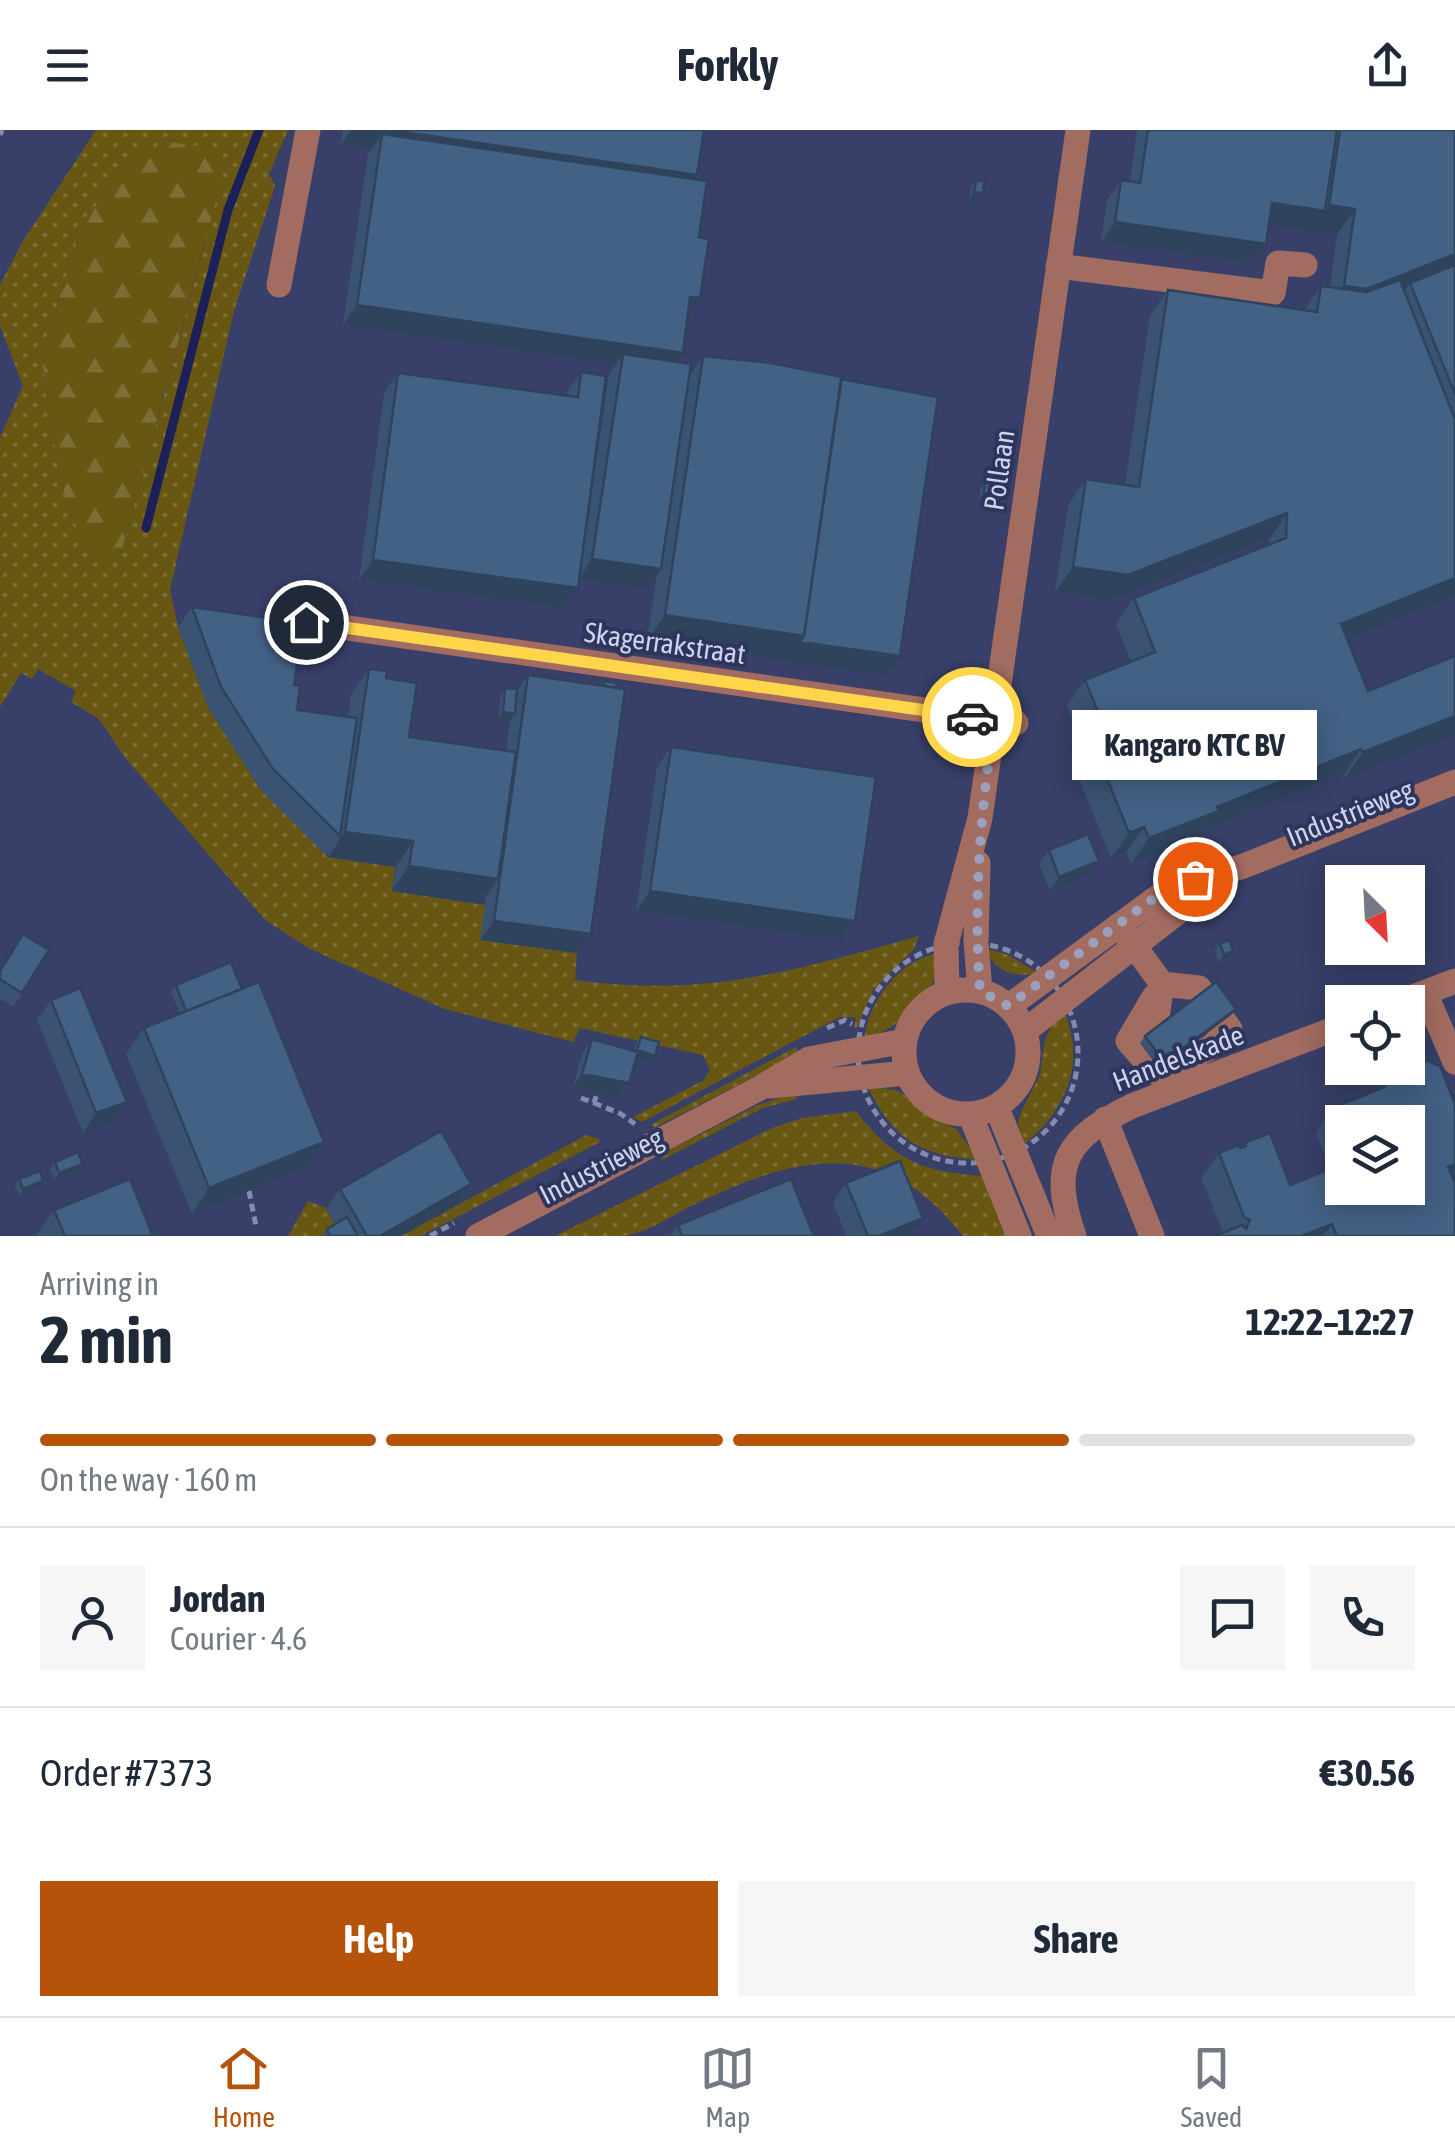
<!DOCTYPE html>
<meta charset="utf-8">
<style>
body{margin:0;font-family:"Asap Condensed",sans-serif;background:#f6f6f7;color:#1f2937;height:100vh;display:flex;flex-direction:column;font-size:38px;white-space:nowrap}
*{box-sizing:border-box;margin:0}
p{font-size:32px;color:#747a83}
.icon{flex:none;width:55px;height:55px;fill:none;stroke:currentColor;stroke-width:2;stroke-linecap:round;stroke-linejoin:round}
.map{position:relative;height:1106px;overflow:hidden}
.drawer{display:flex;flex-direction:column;background:#fff;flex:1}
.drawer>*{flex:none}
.needle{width:65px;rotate:156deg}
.tools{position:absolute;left:1325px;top:735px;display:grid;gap:20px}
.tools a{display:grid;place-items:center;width:100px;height:100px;border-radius:0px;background:#fff;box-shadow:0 5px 25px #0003;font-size:50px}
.pin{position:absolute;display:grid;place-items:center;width:85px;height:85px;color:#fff;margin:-42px;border:5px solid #fff;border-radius:50%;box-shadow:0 2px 10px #0007}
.courier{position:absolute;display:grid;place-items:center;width:100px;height:100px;margin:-50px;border:8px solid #ffd54a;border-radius:50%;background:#fff;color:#222;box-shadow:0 2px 12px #0007}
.bubble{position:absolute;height:70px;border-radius:0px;background:#fff;box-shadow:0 5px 25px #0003;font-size:32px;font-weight:700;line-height:70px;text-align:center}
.overview em{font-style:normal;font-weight:700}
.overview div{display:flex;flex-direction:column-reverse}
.overview{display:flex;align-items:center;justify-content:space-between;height:170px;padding:0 40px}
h1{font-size:65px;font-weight:700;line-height:75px}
.bar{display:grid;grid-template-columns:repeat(4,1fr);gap:15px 10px;align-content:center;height:120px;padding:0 40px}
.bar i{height:12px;border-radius:8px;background:#e0e1e3}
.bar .current{background:#b45309}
.bar p{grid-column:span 4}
.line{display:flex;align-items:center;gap:25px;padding:0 40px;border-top:2px solid #e0e1e3}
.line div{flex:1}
.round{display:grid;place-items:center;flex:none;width:105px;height:105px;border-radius:0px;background:#f6f6f7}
.action{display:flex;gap:20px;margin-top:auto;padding:20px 40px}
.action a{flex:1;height:115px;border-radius:0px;background:#b45309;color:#fff;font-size:40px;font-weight:700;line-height:115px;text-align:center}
.action a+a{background:#f6f6f7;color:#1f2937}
header{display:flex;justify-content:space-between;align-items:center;height:130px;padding:0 40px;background:#fff;font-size:45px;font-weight:700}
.dock{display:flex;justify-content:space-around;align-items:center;height:140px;border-top:2px solid #e0e1e3;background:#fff;font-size:28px;color:#747a83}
.dock a{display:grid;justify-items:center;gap:5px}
.dock .current{color:#b45309}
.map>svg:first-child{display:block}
.grass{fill:url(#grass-dots);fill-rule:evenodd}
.forest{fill:url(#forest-firs)}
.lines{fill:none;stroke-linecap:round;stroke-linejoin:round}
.stream{stroke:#1c2058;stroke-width:9}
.path{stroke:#858bac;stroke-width:5;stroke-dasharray:8 5;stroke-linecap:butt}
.minor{stroke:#a26c60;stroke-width:25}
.wall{fill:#3a5372;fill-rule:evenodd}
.shaded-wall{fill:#2f435d}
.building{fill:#436085;stroke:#2f435d;stroke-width:2.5}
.done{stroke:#9aa0be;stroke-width:10;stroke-dasharray:0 18}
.route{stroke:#ffd54a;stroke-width:12}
.labels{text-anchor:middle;stroke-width:8;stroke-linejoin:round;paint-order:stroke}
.street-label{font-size:28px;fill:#ced4ed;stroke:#2e355c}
</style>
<header><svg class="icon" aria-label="menu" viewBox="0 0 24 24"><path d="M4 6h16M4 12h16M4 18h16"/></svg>Forkly<svg class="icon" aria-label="share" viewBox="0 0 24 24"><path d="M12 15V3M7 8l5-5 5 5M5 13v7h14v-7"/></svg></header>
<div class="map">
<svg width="1455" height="1106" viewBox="0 0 1455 1106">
<defs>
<pattern id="grass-dots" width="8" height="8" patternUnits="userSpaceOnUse" patternTransform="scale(2.5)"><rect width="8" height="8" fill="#685713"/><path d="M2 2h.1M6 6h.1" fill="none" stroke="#7c6e36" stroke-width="1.8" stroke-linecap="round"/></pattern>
<pattern id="forest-firs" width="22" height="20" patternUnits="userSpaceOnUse" patternTransform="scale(2.5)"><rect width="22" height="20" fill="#685713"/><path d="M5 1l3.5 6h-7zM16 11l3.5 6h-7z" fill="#7c6e36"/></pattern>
</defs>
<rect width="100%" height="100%" fill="#383f68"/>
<!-- grass -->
<path class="grass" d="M 96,0 L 288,0 L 269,44 L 275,56 L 234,181 L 170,460 L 178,497 L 208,577 L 260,659 L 328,727 L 395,737 L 392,761 L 485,775 L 481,810 L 577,823 L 575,850 C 706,868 794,841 919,806 L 914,819 L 873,860 L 857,898 L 854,898 L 856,887 L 840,887 L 642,992 L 633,987 L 704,950 L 710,940 L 703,925 L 580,898 L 573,912 L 445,879 L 310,819 L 265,790 L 127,630 L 99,589 L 71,572 L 76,561 L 38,539 L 32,549 L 21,543 L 0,577 L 0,307 L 23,256 L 0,196 L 0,155 L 23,111 ZM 134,28 L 205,113 L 122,420 L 113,432 L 69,386 L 47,277 L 42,224 L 75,117 L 101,66 Z
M 985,818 L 1008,825 L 1038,843 C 1014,848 995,842 985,818 Z
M 936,824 C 935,833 936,847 931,856 C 918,880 890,902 864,909 C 869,873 897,831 936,824 Z
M 1064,882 C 1087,934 1065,982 1023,1015 L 1018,993 L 1021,982 L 1040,945 L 1044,914 L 1052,893 Z
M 796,917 L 799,924 L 654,998 L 652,994 Z
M 867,955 L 899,961 L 928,985 L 956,999 L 979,1030 C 921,1026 892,1009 867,955 Z
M 797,962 L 797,969 L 763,978 L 662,1030 L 659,1025 L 758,975 Z
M 856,981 C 894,1030 920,1041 982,1046 L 1007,1106 L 963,1106 C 884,1004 798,1025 695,1074 C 674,1084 647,1103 624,1106 C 602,1106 577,1106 555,1106 L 772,998 L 802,988 Z
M 586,1005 L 599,1009 L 600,1012 L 421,1106 L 401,1106 Z
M 308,1071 L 326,1078 L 338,1100 L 328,1106 L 288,1106 Z"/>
<!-- forest -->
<path class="forest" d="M 167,12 L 199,16 L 225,37 L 122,420 L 113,432 L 95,423 L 69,386 L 47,277 L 42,224 L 75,117 L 101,66 L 134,28 Z"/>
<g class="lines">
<!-- stream -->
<path class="stream" d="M 146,398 L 228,80 L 259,0"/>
<!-- path -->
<path class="path" d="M 0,5 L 2,0
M858 923a110 110 0 1 1 220 0a110 110 0 1 1-220 0Z
M 827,898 L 845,890 L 852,894
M 581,968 L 594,973 L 598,960
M 594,973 L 621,984 L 635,994
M 249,1061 L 256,1096
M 430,1106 L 454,1093"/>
<!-- minor -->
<path class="minor" d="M 1058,136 L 1273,163 L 1278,133 L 1305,135
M 279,155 L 308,0
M 306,492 L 1016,593
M 978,733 L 976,812 L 980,861
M 1119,795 L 1162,854 L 1199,858 L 1230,899 L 1210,918 L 1184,931 L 1156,894 L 1162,854
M904 922a62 62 0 1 1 124 0a62 62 0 1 1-124 0Z
M 947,862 L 946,814 L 980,688 L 1078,0
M 1425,863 L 1455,932
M 1154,867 L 1128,911 L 1155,942 L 1184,931
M 1400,872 L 1455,851
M 1009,876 L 1166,761 L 1195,749 L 1241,737 L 1455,652
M 1025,901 L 1218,751
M 770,956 L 907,943
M 996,976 L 1049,1106
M 970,984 L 1019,1106
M 1105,989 L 1152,1106
M 478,1106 L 760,958 L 809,929 L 905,911
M 1074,1106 C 1049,1034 1066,1008 1132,976 L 1342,896"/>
</g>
<!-- wall -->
<path class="wall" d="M 343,0 L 704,0 L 697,45 L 694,50 L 688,186 L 676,232 L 690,245 L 703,226 L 886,546 L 647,511 L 657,444 L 647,459 L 579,449 L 564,478 L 359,450 L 384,263 L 398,243 L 567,266 L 567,262 L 581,242 L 582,429 L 609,244 L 616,234 L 343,195 L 368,24 L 372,19 L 341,14 Z
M 1137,0 L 1455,0 L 1455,466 L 1347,509 L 1368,561 L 1455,526 L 1352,645 L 1345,648 L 1344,644 L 1205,700 L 1201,706 L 1131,734 L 1126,722 L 1111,728 L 1074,636 L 1085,620 L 1067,575 L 1085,550 L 1131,532 L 1116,494 L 1134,468 L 1269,414 L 1270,408 L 1110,470 L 1055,462 L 1068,375 L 1086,349 L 1125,355 L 1150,185 L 1168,160 L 1304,180 L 1321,156 L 1330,157 L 1337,104 L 1269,94 L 1266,114 L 1252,133 L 1101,112 L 1107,70 L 1121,50 L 1130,52 Z
M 976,51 L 978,70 L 969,69 L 971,57 Z
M 985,352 L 991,371 L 979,370 L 980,359 Z
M 192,477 L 294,555 L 297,580 L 348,587 L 351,564 L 369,539 L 386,548 L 409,607 L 506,621 L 510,590 L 498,589 L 501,565 L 505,558 L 517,560 L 528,545 L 602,556 L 605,551 L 577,823 L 480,810 L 486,766 L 481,774 L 392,761 L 396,737 L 328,727 L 328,722 L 326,725 L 260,659 L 208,577 L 178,497 Z
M 671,617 L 855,791 L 841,810 L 636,781 L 657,637 Z
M 1049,720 L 1099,731 L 1090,744 L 1050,761 L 1039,734 Z
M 23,804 L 22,863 L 13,877 L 0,868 L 0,839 Z
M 1220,814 L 1229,828 L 1219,832 L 1215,820 Z
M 176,855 L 242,859 L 324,1012 L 307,1037 L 192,1084 L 126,924 L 144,898 L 180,884 L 171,862 Z
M 51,870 L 127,972 L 113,991 L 83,1003 L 37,890 Z
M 1231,885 L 1159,939 L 1140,913 L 1145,906 Z
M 641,907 L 650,933 L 636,928 L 629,953 L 619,967 L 573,957 L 583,922 L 592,909 L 634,921 L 636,913 Z
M 1426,930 L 1455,1106 L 1215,1106 L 1223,1103 L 1201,1048 L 1219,1023 L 1241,1018 L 1244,1013 L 1290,1055 L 1330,1039 L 1316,1003 L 1333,978 L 1379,959 L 1390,944 L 1400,949 L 1408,937 L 1418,941 ZM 1342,992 L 1408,1058 L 1342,1058 Z
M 55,1032 L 83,1034 L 78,1041 L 54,1050 L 50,1039 Z
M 19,1049 L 39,1058 L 19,1066 L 15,1056 Z
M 846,1053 L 910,1106 L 846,1106 L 833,1072 Z
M 471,1054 L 458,1074 L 401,1106 L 322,1106 L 327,1099 L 335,1094 L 326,1078 L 340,1059 Z
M 54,1080 L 153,1106 L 36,1106 Z
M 678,1095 L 814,1106 L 670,1106 Z"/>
<!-- shaded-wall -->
<path class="shaded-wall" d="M 351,0 L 390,0 L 697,45 L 684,65 L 382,4 L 372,19 L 341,14 Z
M 974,62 L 983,63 L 978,70 L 969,69 Z
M 1272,73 L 1325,81 L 1329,75 L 1355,79 L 1337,104 L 1258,93 Z
M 1115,92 L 1266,114 L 1252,133 L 1101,112 Z
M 1455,124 L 1455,143 L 1410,153 L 1403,163 L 1326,181 L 1344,156 Z
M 690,167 L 700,168 L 686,188 Z
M 357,175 L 683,223 L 669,242 L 623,224 L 616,234 L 343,195 Z
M 984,363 L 996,364 L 991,371 L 979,370 Z
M 1287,383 L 1270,408 L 1110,470 L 1055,462 L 1073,437 Z
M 592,429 L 661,439 L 647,459 L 579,449 Z
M 373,430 L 578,458 L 564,478 L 359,450 Z
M 1455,448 L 1455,466 L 1323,519 L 1341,494 Z
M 665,485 L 804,506 L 900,526 L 886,546 L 647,511 Z
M 503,582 L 515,584 L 510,590 L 498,589 Z
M 1455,586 L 1455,604 L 1345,648 L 1363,622 Z
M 1361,619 L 1344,644 L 1205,700 L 1201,706 L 1131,734 L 1149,708 L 1217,677 Z
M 1144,697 L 1126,722 L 1111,728 L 1129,703 Z
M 345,702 L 413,711 L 396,737 L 328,727 Z
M 1099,731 L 1090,744 L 1050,761 L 1059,747 Z
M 409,736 L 498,749 L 481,774 L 392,761 Z
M 650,761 L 855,791 L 841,810 L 636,781 Z
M 494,791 L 591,804 L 577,823 L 480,810 Z
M 1233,821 L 1229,828 L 1219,832 L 1224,825 Z
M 1236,879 L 1231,885 L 1159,939 L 1164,932 Z
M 637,920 L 655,926 L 650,933 L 632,927 Z
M 582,944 L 629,953 L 619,967 L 573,957 Z
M 127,972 L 113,991 L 83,1003 L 96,983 Z
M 324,1012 L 307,1037 L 192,1084 L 209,1058 Z
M 83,1034 L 78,1041 L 54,1050 L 59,1043 Z
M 1455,1034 L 1455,1052 L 1448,1037 Z
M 43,1051 L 39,1058 L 19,1066 L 23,1059 Z
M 471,1054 L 458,1074 L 401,1106 L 380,1106 Z
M 923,1088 L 910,1106 L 879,1106 Z
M 1332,1094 L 1323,1106 L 1301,1106 Z"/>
<!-- building -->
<path class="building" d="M 390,0 L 704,0 L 697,45 Z
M 1148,0 L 1337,0 L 1325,81 L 1272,73 L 1266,114 L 1115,92 L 1121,50 L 1140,53 Z
M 1340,0 L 1455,0 L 1455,124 L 1367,159 L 1344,156 L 1355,79 L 1329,75 Z
M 382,4 L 707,51 L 699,107 L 709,109 L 700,168 L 690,167 L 683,223 L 357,175 Z
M 976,51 L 984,51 L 983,63 L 974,62 Z
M 1455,135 L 1455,264 L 1410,153 Z
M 1400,150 L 1455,289 L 1455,448 L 1341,494 L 1368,561 L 1455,526 L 1455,586 L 1363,622 L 1361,619 L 1217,677 L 1219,681 L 1149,708 L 1144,697 L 1129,703 L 1092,611 L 1107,604 L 1085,550 L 1155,522 L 1134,468 L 1286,408 L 1287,383 L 1128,445 L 1073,437 L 1086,349 L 1139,357 L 1168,160 L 1317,182 L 1321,156 L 1367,162 Z
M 623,224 L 691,234 L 661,439 L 592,429 Z
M 703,226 L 771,233 L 842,247 L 804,506 L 665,485 Z
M 581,242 L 606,246 L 578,458 L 373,430 L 398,243 L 578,267 Z
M 841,249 L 938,267 L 900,526 L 800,512 L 804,506 Z
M 985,352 L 997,354 L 996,364 L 984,363 Z
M 192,477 L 303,493 L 294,555 L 300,556 L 297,580 L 357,588 L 340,706 L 273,639 L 221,557 Z
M 369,539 L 387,541 L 386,548 L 417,553 L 409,607 L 516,622 L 498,749 L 409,736 L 413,711 L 345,702 Z
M 528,545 L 625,559 L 591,804 L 494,791 Z
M 605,551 L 617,553 L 616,558 L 605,556 Z
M 505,558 L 517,559 L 515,584 L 503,582 Z
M 671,617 L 876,647 L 855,791 L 650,761 Z
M 1088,704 L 1099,731 L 1059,747 L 1049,720 Z
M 23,804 L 49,820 L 22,863 L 0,849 L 0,841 Z
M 1229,810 L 1233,821 L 1224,825 L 1220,814 Z
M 231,832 L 242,859 L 186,881 L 176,855 Z
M 259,852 L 324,1012 L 209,1058 L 144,898 Z
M 1216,852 L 1236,879 L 1164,932 L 1145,906 Z
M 80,858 L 127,972 L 96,983 L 51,870 Z
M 641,907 L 659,912 L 655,926 L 637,920 Z
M 592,909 L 638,922 L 629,953 L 582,944 Z
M 1426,930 L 1440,936 L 1455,974 L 1455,1034 L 1448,1037 L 1455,1053 L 1455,1106 L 1337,1106 L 1332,1094 L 1301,1106 L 1215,1106 L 1242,1095 L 1246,1099 L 1250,1090 L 1244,1087 L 1219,1023 L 1239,1015 L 1240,1018 L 1246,1016 L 1244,1013 L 1270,1003 L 1290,1055 L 1342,1034 L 1342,1058 L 1408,1058 L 1408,992 L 1342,992 L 1342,1001 L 1333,978 L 1384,957 L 1390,944 L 1402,950 L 1408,937 L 1420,942 Z
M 441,1001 L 471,1054 L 380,1106 L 367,1106 L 340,1059 Z
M 78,1022 L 83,1034 L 59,1043 L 55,1032 Z
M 900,1031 L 923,1088 L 879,1106 L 868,1106 L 846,1053 Z
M 40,1041 L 43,1051 L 23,1059 L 19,1049 Z
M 130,1049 L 153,1106 L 65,1106 L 54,1080 Z
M 791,1049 L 814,1106 L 682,1106 L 678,1095 Z
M 347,1087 L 358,1106 L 330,1106 L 327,1099 Z"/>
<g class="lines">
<!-- done -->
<path class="done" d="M 972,587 L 994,590 C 981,680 973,769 980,861 L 1008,876 L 1147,773 L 1166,761 L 1195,749"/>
<!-- route -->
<path class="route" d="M 306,492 L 972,587"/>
</g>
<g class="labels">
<!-- street labels -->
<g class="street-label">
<text transform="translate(999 340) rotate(-82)" y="10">Pollaan</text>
<text transform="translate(665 513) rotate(8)" y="10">Skagerrakstraat</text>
<text transform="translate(1350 683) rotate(-22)" y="10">Industrieweg</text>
<text transform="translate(1178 928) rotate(-21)" y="10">Handelskade</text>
<text transform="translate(601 1036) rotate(-27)" y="10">Industrieweg</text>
</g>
</g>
</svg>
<div class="tools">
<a><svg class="needle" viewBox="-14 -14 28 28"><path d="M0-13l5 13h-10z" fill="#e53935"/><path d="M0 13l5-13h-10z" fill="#747a83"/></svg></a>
<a><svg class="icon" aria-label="locate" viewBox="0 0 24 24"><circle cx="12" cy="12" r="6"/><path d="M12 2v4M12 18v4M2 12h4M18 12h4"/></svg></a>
<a><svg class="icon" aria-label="layers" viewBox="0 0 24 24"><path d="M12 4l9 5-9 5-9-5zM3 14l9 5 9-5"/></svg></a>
</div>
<div class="pin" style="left:1195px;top:749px;background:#ea580c"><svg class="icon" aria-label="bag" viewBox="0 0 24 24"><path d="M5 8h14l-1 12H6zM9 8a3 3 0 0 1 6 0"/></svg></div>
<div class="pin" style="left:306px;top:492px;background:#1f2937"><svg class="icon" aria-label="home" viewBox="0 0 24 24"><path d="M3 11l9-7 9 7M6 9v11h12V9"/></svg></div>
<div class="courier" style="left:972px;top:587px"><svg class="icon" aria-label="car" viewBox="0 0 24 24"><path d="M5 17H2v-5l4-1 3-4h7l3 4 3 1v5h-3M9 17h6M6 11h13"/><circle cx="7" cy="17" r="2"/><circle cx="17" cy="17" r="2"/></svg></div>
<div class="bubble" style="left:1072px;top:580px;width:245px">Kangaro KTC BV</div>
</div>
<section class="drawer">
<div class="overview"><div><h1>2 min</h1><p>Arriving in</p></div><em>12:22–12:27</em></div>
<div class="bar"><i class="current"></i><i class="current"></i><i class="current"></i><i></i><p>On the way · 160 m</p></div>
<div class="line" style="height:180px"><a class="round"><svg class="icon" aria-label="person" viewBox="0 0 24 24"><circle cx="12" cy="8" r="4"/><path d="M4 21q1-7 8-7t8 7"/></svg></a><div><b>Jordan</b><p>Courier · 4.6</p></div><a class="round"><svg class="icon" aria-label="chat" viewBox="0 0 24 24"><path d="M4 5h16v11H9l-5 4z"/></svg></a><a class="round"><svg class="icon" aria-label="phone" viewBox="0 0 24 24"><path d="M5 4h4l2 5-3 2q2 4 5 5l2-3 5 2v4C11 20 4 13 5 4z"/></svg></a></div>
<div class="line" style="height:130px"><div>Order #7373</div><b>€30.56</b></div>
<div class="action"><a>Help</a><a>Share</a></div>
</section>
<nav class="dock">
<a class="current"><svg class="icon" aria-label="home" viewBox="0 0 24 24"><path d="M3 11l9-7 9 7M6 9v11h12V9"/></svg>Home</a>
<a><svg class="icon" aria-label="map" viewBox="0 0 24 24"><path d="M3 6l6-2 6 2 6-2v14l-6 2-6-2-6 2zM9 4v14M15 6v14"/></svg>Map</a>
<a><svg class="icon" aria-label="saved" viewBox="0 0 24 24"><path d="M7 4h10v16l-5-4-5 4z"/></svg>Saved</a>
</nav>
